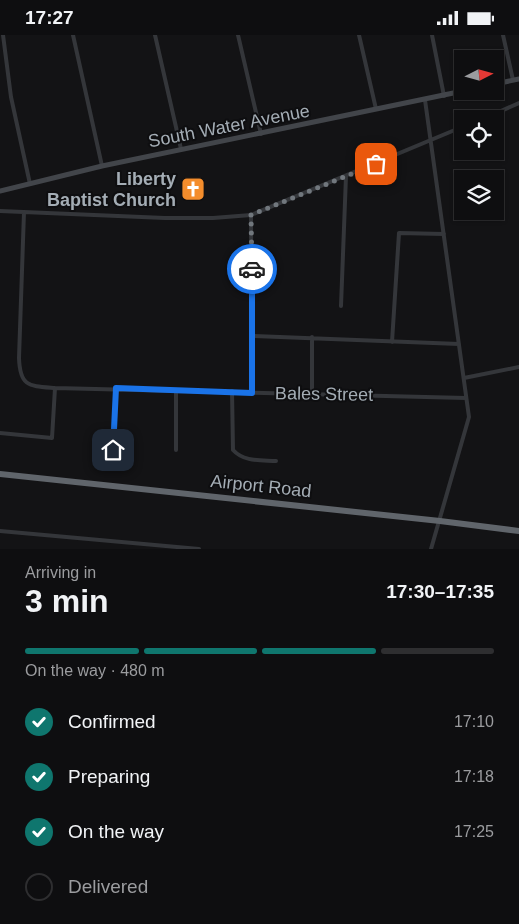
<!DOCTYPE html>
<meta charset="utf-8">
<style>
body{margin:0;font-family:Arial,sans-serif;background:#171719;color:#f1f3f6;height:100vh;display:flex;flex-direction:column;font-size:19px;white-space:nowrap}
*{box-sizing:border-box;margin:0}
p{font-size:16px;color:#9b9c9f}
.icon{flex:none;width:28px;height:28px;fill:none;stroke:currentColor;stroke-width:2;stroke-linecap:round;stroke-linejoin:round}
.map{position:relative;height:514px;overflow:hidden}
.drawer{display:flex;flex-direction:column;background:#0e0e10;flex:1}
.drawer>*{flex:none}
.needle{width:32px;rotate:84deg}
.buttons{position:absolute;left:454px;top:15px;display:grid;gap:10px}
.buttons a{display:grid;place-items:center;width:50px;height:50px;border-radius:0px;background:#0e0e10;box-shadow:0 1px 4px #0004,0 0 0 1px #2e2e30;font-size:25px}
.pin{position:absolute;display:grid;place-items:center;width:42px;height:42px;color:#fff;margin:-21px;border-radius:10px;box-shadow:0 2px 8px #0006}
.courier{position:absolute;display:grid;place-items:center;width:50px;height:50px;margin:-25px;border:4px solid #1a73e8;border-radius:50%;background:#fff;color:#222;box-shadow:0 1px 6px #0007}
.head em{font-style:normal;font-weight:700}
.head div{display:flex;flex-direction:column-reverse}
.head{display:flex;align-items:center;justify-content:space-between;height:85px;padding:0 25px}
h1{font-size:32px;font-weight:700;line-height:38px}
.bar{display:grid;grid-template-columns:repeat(4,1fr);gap:8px 5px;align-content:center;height:60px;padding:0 25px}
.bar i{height:6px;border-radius:4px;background:#2e2e30}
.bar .active{background:#0f766e}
.bar p{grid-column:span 4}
ol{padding:0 25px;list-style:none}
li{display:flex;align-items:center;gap:15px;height:55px}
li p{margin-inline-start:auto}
li .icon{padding:5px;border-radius:50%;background:#0f766e;color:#fff;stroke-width:4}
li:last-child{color:#9b9c9f}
li i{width:28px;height:28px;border:2px solid #2e2e30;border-radius:50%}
.status{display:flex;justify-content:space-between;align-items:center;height:35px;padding:0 25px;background:#0e0e10;direction:ltr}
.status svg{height:14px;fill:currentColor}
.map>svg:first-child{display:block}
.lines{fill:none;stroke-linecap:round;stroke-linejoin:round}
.street{stroke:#34363a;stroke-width:4}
.secondary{stroke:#42454a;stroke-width:5}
.highway{stroke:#60656b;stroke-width:6}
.done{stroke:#71777d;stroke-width:5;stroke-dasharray:0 9}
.route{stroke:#1a73e8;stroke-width:6}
.labels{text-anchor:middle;stroke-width:4;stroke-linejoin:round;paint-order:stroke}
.street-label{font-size:18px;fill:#a4adb5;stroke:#0e0e10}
.poi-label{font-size:18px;font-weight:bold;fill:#a4adb5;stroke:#0e0e10;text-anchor:end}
</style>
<div class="status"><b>17:27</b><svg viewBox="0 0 49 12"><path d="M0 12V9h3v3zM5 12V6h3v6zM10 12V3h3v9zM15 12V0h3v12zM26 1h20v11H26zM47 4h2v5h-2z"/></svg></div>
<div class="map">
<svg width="519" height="514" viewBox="0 0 519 514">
<rect width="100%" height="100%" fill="#131315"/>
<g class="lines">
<!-- street -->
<path class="street" d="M 3,0 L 11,62 L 30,149
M 73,0 L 102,131
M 155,0 L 181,114
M 238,0 L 261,99
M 359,0 L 376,74
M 432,0 L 444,61
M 503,0 L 513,45
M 425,65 L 469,382 L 431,514
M 483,84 L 519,68
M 0,176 L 165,183 L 213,183 L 251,180 L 462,92
M 24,177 L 19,323 C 20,352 29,351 55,353 L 466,363
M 251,180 L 252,358
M 341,271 L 346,141
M 253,301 L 459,309
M 392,307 L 399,198 L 444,199
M 464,343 L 519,332
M 232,356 L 233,415 C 244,427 260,425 276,426
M 312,359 L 312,302
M 0,398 L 52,403 L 55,353
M 113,415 L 116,353
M 176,415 L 176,355
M 0,496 L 199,514"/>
<!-- secondary -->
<path class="secondary" d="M 495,49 L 519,44
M 0,156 L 102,131 L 463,56"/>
<!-- highway -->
<path class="highway" d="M 0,439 L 440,486 L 519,496"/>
</g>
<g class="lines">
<!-- done -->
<path class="done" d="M 252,234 L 251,180 L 376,129"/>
<!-- route -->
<path class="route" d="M 113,415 L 116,353 L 252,358 L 252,234"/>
</g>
<!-- icons -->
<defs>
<g id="church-square" transform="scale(1.25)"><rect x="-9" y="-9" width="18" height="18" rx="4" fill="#f48d2c" stroke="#0e0e10"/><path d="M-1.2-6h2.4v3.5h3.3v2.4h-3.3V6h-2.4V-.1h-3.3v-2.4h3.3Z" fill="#fff"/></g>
</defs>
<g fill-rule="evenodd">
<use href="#church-square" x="193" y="154"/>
</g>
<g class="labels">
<!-- street labels -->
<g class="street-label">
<text transform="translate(229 91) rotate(-11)" y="6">South Water Avenue</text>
<text transform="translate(324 359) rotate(1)" y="6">Bales Street</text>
<text transform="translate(261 451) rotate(6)" y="6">Airport Road</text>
</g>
<!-- poi labels -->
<g class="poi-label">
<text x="176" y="150">Liberty<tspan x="176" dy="21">Baptist Church</tspan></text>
</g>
</g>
</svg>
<div class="buttons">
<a><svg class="needle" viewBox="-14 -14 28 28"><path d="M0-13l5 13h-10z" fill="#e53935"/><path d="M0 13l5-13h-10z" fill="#9b9c9f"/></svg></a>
<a><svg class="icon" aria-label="locate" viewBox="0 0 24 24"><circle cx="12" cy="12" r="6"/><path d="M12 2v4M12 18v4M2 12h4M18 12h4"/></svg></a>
<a><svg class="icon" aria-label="layers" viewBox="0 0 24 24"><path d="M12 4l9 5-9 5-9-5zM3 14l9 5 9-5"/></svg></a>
</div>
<div class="pin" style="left:376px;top:129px;background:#ea580c"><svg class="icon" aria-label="bag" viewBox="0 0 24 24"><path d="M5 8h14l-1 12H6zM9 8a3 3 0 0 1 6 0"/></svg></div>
<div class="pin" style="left:113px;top:415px;background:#1f2937"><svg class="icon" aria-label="home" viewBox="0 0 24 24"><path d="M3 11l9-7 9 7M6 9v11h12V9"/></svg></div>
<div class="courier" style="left:252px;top:234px"><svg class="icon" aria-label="car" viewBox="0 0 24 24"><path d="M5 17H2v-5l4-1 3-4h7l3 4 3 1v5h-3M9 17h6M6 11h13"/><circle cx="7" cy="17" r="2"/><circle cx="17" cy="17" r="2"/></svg></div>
</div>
<section class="drawer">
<div class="head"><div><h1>3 min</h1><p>Arriving in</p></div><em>17:30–17:35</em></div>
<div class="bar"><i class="active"></i><i class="active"></i><i class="active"></i><i></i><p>On the way · 480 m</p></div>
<ol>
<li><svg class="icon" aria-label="check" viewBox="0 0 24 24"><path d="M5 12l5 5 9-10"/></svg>Confirmed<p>17:10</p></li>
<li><svg class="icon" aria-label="check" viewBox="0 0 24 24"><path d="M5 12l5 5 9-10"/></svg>Preparing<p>17:18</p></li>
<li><svg class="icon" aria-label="check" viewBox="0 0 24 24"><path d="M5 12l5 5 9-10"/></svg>On the way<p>17:25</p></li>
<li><i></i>Delivered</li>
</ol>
</section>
